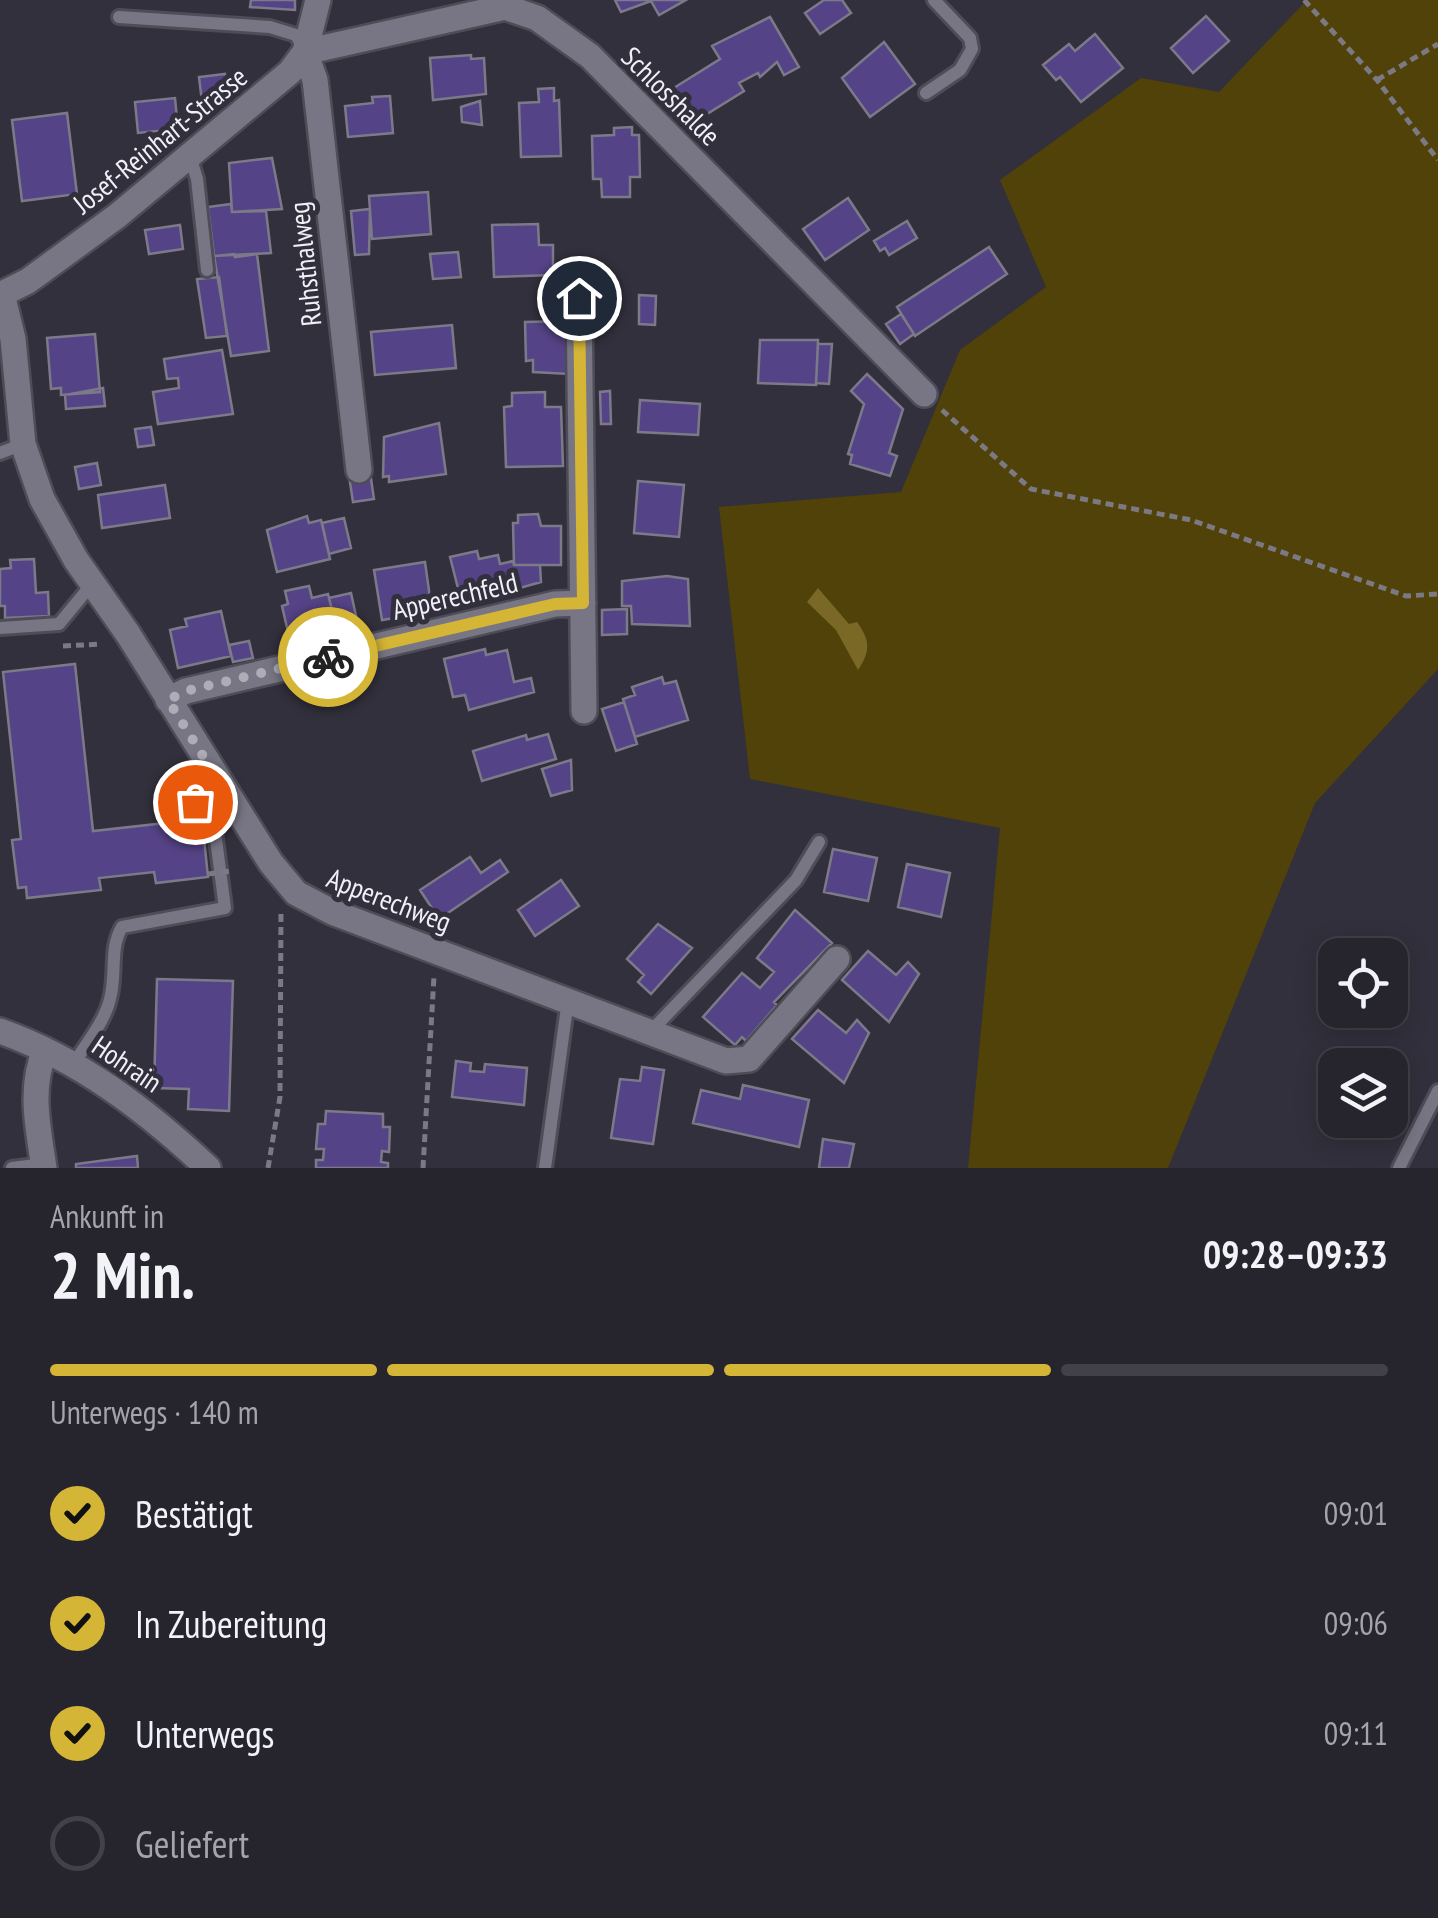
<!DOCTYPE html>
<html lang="de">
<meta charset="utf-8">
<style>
body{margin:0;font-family:"PT Sans Narrow",sans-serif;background:#323039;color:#f1f3f6;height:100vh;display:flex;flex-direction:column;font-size:38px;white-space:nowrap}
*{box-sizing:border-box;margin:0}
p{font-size:32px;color:#a4a4aa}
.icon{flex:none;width:55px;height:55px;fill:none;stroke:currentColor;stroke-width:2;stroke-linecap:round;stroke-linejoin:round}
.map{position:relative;height:1168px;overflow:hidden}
.side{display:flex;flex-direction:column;background:#26242d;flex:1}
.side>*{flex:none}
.buttons{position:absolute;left:1318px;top:938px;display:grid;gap:20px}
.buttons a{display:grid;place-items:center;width:90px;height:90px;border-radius:20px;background:#26242d;box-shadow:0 5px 25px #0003,0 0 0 2px #424149;font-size:50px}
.pin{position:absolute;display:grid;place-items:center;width:85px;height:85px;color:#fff;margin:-42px;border:5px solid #fff;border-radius:50%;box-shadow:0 2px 10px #0007}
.courier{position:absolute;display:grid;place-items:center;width:100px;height:100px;margin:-50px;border:8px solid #d5b535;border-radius:50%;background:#fff;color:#222;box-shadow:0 2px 12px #0007}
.headline em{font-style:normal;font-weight:700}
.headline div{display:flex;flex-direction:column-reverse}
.headline{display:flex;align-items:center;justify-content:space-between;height:170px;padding:0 50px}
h1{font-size:65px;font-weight:700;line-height:75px}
.bar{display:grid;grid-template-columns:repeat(4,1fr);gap:15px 10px;align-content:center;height:120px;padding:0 50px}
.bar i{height:12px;border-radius:8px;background:#424149}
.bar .on{background:#d5b535}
.bar p{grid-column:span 4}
ol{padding:0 50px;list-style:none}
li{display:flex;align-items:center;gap:30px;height:110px}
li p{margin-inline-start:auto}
li .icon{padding:10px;border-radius:50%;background:#d5b535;color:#111;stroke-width:4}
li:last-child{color:#a4a4aa}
li i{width:55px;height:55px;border:5px solid #424149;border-radius:50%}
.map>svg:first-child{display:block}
.green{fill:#504208}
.forest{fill:#7a6926}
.building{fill:#554387;stroke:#7c7a88;stroke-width:2.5}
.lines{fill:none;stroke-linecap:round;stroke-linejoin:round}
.lane-casing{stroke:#4e4c56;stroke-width:18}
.street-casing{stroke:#4e4c56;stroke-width:30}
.path{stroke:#7b7984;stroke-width:5;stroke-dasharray:8 5;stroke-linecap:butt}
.lane{stroke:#787684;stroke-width:12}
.street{stroke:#787684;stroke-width:25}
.path-bridge{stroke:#7b7984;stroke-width:5;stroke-dasharray:8 5;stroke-linecap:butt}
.done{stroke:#aeacb6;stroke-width:10;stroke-dasharray:0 18}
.route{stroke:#d5b535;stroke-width:12}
.labels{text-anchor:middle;stroke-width:10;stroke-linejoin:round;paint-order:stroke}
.street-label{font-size:28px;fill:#f1eff7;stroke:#32303c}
</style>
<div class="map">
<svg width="1438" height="1168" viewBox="0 0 1438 1168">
<rect width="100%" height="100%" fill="#32303c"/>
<!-- green -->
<path class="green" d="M 1307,0 L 1438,0 L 1438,669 L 1315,803 L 1168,1168 L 968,1168 L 1000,828 L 750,779 L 719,507 L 901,492 L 960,350 L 1046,287 L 1000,180 L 1141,78 L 1219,92 Z"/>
<!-- forest -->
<path class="forest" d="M 818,588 L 849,624 L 857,622 C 870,640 871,651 858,670 L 836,630 L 807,602 Z"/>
<!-- building -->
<path class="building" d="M 251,0 L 295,0 L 295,10 L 250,7 Z
M 615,0 L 686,0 L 659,15 L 651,1 L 621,12 Z
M 824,0 L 842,0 L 851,13 L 820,34 L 805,13 Z
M 1206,16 L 1229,41 L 1193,73 L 1171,48 Z
M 770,17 L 799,67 L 784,75 L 777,62 L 760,77 L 758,73 L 739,83 L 744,91 L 694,122 L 669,91 L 720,59 L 712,46 Z
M 1095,34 L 1123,68 L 1081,102 L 1060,77 L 1056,80 L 1043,65 L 1069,44 L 1075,51 Z
M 884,42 L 915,84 L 870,117 L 842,78 Z
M 471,55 L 471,59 L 484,58 L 486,94 L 433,100 L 430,58 Z
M 225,74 L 227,99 L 202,102 L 199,77 Z
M 554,88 L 554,101 L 559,100 L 561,156 L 521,157 L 519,103 L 539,102 L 538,89 Z
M 390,96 L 393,133 L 348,137 L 345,106 L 373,103 L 372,97 Z
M 175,98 L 178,129 L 138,133 L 135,102 Z
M 480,101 L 482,125 L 462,122 L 461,107 Z
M 67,113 L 77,194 L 22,201 L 12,120 Z
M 632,127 L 632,135 L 639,135 L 640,177 L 630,177 L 630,197 L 602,197 L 601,179 L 593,179 L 592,136 L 614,135 L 614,128 Z
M 272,158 L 282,209 L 232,212 L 229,163 Z
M 428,192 L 431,234 L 372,239 L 369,196 Z
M 848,198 L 869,230 L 825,260 L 803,229 Z
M 231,204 L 232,212 L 266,211 L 271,253 L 214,256 L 208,207 Z
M 370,209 L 369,254 L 355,255 L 351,211 Z
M 907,221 L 917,238 L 889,255 L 885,248 L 880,251 L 874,241 Z
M 538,224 L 539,245 L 553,245 L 553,275 L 494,277 L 492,225 Z
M 180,225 L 183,249 L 149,254 L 145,230 Z
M 989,247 L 1007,274 L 915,336 L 897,307 Z
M 458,252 L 461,277 L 433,279 L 430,254 Z
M 234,254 L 235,257 L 257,254 L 269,351 L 231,356 L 214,256 Z
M 219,277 L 227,336 L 206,338 L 197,279 Z
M 639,295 L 656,296 L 655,325 L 639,324 Z
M 901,314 L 914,334 L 900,344 L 886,324 Z
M 567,321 L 569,374 L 533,372 L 533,360 L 526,361 L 525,322 Z
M 452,325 L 456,368 L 375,375 L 371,332 Z
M 95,334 L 100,392 L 61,395 L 61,388 L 51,389 L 47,338 Z
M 760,340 L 818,340 L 816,385 L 758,383 Z
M 818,344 L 832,344 L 829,384 L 816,383 Z
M 222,350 L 233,414 L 158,424 L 153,392 L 179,388 L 178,378 L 167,379 L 164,359 Z
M 867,374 L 903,409 L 889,453 L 897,456 L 890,476 L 850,464 L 852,455 L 848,454 L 864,404 L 851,391 Z
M 103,388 L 105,406 L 66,409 L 65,395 Z
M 610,391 L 611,424 L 601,424 L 600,392 Z
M 545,392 L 545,407 L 561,407 L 563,466 L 506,467 L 504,407 L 512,406 L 512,393 Z
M 640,400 L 700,404 L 698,435 L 638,432 Z
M 439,423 L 446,474 L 389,482 L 389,476 L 383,477 L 384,437 Z
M 151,427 L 154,445 L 138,447 L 135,429 Z
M 97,463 L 101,485 L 79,489 L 75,467 Z
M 370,472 L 374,499 L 353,502 L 349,476 Z
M 638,481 L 684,485 L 679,537 L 634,533 Z
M 165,485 L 170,518 L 102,528 L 98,495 Z
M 538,514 L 541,526 L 561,526 L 561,565 L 514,565 L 513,523 L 518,523 L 518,515 Z
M 307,516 L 309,523 L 321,520 L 330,559 L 277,572 L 267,530 Z
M 344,518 L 351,548 L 329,554 L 322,523 Z
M 477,551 L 479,559 L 498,555 L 500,564 L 513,561 L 514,565 L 540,565 L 541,582 L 462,604 L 450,557 Z
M 34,559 L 36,593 L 48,592 L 49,616 L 5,618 L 5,606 L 0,606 L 0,569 L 11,568 L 10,560 Z
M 425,562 L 432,612 L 382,620 L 374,570 Z
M 667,576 L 688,579 L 690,626 L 632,624 L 631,606 L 622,606 L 622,581 Z
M 309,586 L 312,598 L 328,594 L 338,633 L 291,645 L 282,606 L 288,604 L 285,591 Z
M 351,593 L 358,625 L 336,630 L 329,598 Z
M 627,609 L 627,634 L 602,635 L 602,610 Z
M 221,611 L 231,656 L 178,668 L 170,630 L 187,626 L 185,619 Z
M 249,641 L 253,658 L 233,662 L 229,645 Z
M 485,649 L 486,655 L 507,650 L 514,682 L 531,678 L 534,692 L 469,710 L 465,695 L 453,697 L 444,659 Z
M 75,664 L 93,831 L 202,819 L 208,877 L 156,883 L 154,872 L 99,878 L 101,890 L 27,898 L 26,887 L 18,888 L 12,840 L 21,839 L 3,672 Z
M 662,677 L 664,684 L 676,681 L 688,720 L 635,737 L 623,699 L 635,695 L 632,687 Z
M 624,702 L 637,744 L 616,751 L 602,709 Z
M 548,734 L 556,759 L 482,781 L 473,751 L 526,735 L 527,740 Z
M 571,760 L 572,790 L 551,796 L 542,769 Z
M 833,849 L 877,858 L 868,901 L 824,892 Z
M 470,857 L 481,873 L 500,860 L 508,872 L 439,919 L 420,890 Z
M 907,864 L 950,873 L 941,917 L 898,907 Z
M 561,880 L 579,906 L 535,936 L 518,910 Z
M 795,910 L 832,943 L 774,1002 L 777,1005 L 746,1041 L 742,1037 L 735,1045 L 703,1017 L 742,973 L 760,988 L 774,972 L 757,958 Z
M 658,924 L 692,948 L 651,994 L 638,982 L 644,975 L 627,959 Z
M 868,951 L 896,975 L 908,962 L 919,974 L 889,1022 L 842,980 Z
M 157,979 L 233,981 L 229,1111 L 188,1109 L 189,1089 L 154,1088 Z
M 818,1010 L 846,1033 L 857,1020 L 869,1033 L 844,1083 L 792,1039 Z
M 456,1061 L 471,1063 L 470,1071 L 484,1072 L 485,1064 L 527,1068 L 524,1105 L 452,1097 Z
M 642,1067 L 664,1070 L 653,1144 L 611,1138 L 620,1079 L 640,1081 Z
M 743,1085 L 809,1100 L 799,1147 L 693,1123 L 701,1090 L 740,1099 Z
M 326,1111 L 383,1114 L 383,1127 L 390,1127 L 389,1152 L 382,1151 L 381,1162 L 388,1163 L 388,1168 L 316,1168 L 316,1160 L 323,1160 L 324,1149 L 316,1149 L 318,1124 L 325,1124 Z
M 823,1139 L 854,1144 L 849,1168 L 819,1168 Z
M 137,1156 L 138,1168 L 76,1168 L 76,1164 Z"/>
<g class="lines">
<!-- lane casing -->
<g class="lane-casing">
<path id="lane" d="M 119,17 L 270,27 L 296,35 L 304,50
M 926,93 L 960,70 L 972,49 L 970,38 L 934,0
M 190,156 L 197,179 L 207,270
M 0,453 L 23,444
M 0,628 L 59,624 L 92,584
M 651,1031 L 796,880 L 819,842
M 74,1063 C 86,1044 105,1021 110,999 C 117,973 109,949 122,927 L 225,908 L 214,824 L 195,801 L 193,773 L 206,761
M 12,1168 L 43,1164
M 545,1168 L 568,1000
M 1399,1168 L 1438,1091"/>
</g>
<!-- street casing -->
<g class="street-casing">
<path id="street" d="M 2,294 L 13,339 L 23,444 L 42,499 L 76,560 L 128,634 L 271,863 L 296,893 L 332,912 L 726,1061 L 749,1059 L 837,959
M 0,295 L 28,281 L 117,216 L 290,72 L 305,52 L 318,0
M 579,298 L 584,711
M 359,470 L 315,80 L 305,52 L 505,7 L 537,18 L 590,56 L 924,394
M 168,700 L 186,691 L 555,604 L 583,603
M 0,1031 C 81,1060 146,1110 208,1168
M 44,1168 C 38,1127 29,1089 45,1050"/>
</g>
<!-- path -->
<path class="path" d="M 1304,0 L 1377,80 L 1438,160
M 1377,80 L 1438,44
M 942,410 L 1031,489 L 1191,520 L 1406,596 L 1438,594
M 63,646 L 102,644
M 268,1168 L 280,1097 L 281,913
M 423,1168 L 434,976"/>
<!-- lane -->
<use href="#lane" class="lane"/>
<!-- street -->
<use href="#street" class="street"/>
<!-- path-bridge -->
<path class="path-bridge" d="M 208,874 L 231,871"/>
</g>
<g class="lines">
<!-- done -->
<path class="done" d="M 195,802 L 193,773 L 206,761 L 168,700 L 186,691 L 328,657"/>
<!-- route -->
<path class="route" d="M 328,657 L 555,604 L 583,603 L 579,298"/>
</g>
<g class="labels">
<!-- street labels -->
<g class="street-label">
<text transform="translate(671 96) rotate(45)" y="10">Schlosshalde</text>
<text transform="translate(160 140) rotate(-39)" y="10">Josef-Reinhart-Strasse</text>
<text transform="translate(305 264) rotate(-96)" y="10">Ruhsthalweg</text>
<text transform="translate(455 596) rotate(-13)" y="10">Apperechfeld</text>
<text transform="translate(389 900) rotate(21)" y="10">Apperechweg</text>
<text transform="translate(127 1064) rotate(34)" y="10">Hohrain</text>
</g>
</g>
</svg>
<div class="buttons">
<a><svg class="icon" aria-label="locate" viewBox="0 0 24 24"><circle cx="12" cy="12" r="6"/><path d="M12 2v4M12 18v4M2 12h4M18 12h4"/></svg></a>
<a><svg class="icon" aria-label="layers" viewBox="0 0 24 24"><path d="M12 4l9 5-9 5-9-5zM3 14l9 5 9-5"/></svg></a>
</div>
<div class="pin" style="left:195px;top:802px;background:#ea580c"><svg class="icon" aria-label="bag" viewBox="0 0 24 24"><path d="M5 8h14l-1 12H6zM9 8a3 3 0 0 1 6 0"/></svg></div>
<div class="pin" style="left:579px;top:298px;background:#1f2937"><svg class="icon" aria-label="home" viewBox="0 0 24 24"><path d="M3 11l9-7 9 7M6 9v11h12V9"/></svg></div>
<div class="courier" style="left:328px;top:657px"><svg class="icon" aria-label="bike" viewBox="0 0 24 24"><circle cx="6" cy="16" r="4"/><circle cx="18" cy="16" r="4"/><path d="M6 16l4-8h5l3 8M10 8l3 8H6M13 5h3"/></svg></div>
</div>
<section class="side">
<div class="headline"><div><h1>2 Min.</h1><p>Ankunft in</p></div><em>09:28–09:33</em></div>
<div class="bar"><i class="on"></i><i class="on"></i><i class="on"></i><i></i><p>Unterwegs · 140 m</p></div>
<ol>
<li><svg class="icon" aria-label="check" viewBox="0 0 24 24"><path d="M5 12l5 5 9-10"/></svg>Bestätigt<p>09:01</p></li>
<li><svg class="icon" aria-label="check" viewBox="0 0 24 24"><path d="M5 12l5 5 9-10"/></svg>In Zubereitung<p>09:06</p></li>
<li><svg class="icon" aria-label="check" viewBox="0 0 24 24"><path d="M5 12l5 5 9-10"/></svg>Unterwegs<p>09:11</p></li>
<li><i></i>Geliefert</li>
</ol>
</section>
